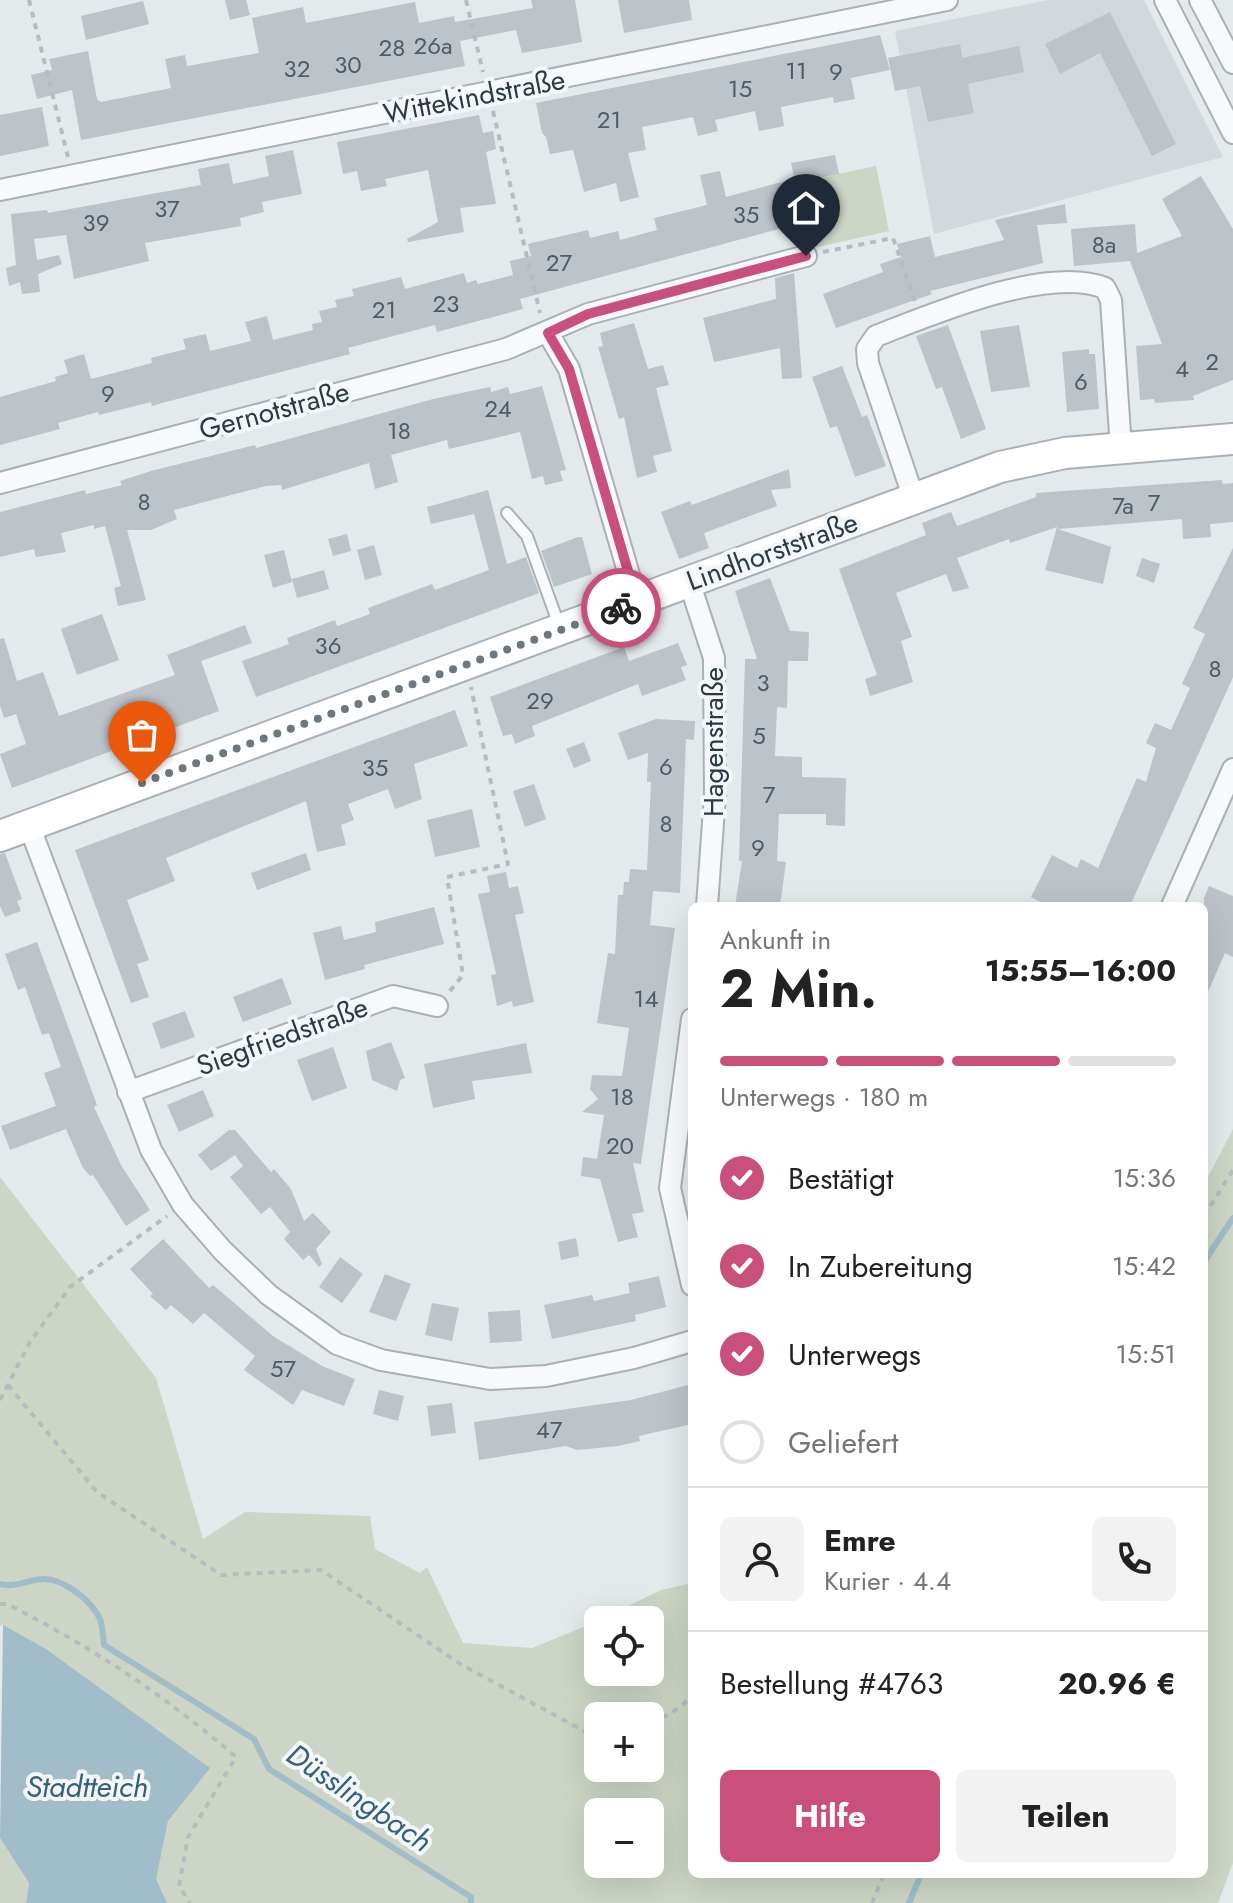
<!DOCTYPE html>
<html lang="de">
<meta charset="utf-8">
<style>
body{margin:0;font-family:Jost,sans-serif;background:#f2f2f2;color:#222;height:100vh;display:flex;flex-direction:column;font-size:30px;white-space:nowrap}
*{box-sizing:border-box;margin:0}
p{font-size:26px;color:#767676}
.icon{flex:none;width:44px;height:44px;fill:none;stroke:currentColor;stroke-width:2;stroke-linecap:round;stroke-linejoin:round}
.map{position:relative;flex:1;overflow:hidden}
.side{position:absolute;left:688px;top:902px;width:520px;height:976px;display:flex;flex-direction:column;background:#fff;border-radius:12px;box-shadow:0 8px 32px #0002}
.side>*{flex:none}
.controls{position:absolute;left:584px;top:1606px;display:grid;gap:16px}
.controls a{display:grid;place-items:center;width:80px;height:80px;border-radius:12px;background:#fff;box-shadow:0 8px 32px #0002;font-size:40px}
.pin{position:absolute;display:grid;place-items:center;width:68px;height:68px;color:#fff;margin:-82px -34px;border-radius:50% 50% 50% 0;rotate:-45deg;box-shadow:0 0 8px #0007}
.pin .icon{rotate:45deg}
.courier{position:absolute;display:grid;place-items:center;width:80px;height:80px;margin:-40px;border:6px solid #ca507c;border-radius:50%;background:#fff;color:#222;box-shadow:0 2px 10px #0007}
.head em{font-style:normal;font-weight:700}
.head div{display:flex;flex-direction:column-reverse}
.head{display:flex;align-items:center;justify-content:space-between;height:136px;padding:0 32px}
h1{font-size:52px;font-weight:700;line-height:60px}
.bar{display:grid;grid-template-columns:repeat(4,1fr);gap:12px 8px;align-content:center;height:96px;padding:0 32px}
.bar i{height:10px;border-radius:6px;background:#e0e0e0}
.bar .selected{background:#ca507c}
.bar p{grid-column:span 4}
.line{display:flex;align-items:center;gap:20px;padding:0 32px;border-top:2px solid #e0e0e0}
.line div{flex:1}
.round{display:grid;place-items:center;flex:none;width:84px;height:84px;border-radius:12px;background:#f2f2f2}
ol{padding:0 32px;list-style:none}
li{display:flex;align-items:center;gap:24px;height:88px}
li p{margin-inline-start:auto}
li .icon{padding:8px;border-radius:50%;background:#ca507c;color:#fff;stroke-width:4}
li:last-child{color:#767676}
li i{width:44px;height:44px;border:4px solid #e0e0e0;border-radius:50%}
.cta{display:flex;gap:16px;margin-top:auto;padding:16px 32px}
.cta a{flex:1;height:92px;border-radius:12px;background:#ca507c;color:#fff;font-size:32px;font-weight:700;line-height:92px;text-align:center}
.cta a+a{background:#f2f2f2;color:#222}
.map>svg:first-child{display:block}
.built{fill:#d3d8dd}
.green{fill:#cdd5c6;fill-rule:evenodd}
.water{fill:#a1bdca}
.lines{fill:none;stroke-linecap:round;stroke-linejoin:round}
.stream{stroke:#a1bdca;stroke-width:6}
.building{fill:#bcc3c9}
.lane-casing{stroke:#a9b1b6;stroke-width:14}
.street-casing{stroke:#a9b1b6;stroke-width:24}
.secondary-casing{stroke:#a9b1b6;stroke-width:34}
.path{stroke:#b6bcc0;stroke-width:4;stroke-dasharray:6 6;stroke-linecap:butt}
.lane{stroke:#f7f9fa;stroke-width:10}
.street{stroke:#f7f9fa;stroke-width:20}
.secondary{stroke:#fff;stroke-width:30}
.done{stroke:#6c777f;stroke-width:8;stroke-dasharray:0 14.4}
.route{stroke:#ca507c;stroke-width:10}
.labels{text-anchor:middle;stroke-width:8;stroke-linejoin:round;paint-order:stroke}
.number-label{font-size:24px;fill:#505c65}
.street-label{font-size:28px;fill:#2c3a44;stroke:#f4f7f9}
.water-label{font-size:30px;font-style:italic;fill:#376177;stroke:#f4f7f9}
</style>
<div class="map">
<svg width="1233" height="1903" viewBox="0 0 1233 1903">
<rect width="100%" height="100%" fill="#e4e9ec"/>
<!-- built -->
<path class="built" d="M 1048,0 L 1144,0 L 1223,157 L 934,234 L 895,31 Z"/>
<!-- green -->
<path class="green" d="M 876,166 L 889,231 L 809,249 L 796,183 Z
M 1233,1129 L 1233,1863 L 1218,1903 L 167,1903 L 155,1879 L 168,1821 L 3,1625 L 0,1626 L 0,1177 L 156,1378 L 203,1539 L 245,1512 L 370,1516 L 375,1549 L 420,1573 L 427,1567 L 463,1643 L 532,1648 L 598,1621 L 598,1672 L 650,1672 L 650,1620 L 599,1620 L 661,1590 L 692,1583 L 692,1874 L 1204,1874 L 1204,1185 ZM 598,1716 L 650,1716 L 650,1768 L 598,1768 ZM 598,1812 L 650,1812 L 650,1864 L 598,1864 Z
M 0,1838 L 29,1883 L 26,1903 L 0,1903 Z"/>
<!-- water -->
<path class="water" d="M 3,1625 L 46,1649 L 210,1768 L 168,1821 L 156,1879 L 167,1903 L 26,1903 L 29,1883 L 0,1838 Z"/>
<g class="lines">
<!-- stream -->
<path class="stream" d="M 1204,1262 L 1233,1218
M 0,1584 C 17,1588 28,1579 44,1579 C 64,1579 92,1601 100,1619 C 103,1627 103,1637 104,1645 L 254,1739 L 269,1769 L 471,1897 L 471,1903
M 909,1903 L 921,1874"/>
</g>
<!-- building -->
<path class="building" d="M 225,0 L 246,0 L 250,15 L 230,20 Z
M 531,0 L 575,0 L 582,42 L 522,53 L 516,30 L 460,41 L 465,66 L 81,140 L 72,90 L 37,99 L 31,75 L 52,70 L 49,59 L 88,51 L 97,99 L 101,102 L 171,88 L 165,59 L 185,55 L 187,66 L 259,53 L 252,18 L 303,7 L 306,23 L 415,2 L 419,23 L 454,16 L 455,22 L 533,8 Z
M 618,0 L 689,0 L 692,20 L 624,33 Z
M 143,1 L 149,24 L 86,40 L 81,16 Z
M 1110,12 L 1176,144 L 1152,156 L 1100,53 L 1060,74 L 1045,44 Z
M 880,35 L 890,70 L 851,78 L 855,99 L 834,103 L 833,97 L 781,107 L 784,126 L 759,131 L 755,111 L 715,120 L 718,131 L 698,136 L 693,117 L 642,127 L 646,150 L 628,153 L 639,197 L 620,202 L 616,183 L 584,192 L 573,150 L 550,154 L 546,137 L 542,133 L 536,103 Z
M 960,44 L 962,58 L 1019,46 L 1024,72 L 968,84 L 974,113 L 928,122 L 920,86 L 895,91 L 888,58 Z
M 42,107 L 49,146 L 0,156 L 0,115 Z
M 479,115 L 483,133 L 493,131 L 496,149 L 486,152 L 496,204 L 460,208 L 464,232 L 408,242 L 407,239 L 438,222 L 428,170 L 385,179 L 387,186 L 361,191 L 357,171 L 343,174 L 337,142 Z
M 293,150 L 302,194 L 262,202 L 264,212 L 240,218 L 241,226 L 145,243 L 149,261 L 74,279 L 66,235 L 34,239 L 37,260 L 59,255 L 62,264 L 38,274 L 40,292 L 22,294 L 20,282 L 9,286 L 6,268 L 16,265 L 11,214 L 47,210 L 48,213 L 201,185 L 198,169 L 229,163 L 233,184 L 269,176 L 265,156 Z
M 835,155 L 839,174 L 795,182 L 791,163 Z
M 720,171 L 726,197 L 785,181 L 790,203 L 790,226 L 520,299 L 523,309 L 437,332 L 435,325 L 348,348 L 350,354 L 162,403 L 152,406 L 151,402 L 99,415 L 98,412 L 58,423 L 60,429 L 0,445 L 0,397 L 56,381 L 55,377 L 68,373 L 64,360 L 84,354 L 91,379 L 152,363 L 151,358 L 186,349 L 183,339 L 206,334 L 210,351 L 251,341 L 245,322 L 267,316 L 273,340 L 313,330 L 312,324 L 322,322 L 319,311 L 337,307 L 335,300 L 354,296 L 352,289 L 401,277 L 405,289 L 464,273 L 467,283 L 476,280 L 478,284 L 513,275 L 510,261 L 531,256 L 528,244 L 588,230 L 590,238 L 618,231 L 620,240 L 657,230 L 654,218 L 707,205 L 700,175 Z
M 1201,176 L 1233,229 L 1233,380 L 1193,396 L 1194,400 L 1155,403 L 1154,399 L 1140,400 L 1136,346 L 1162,344 L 1130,261 L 1074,266 L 1071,229 L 1135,224 L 1137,253 L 1182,236 L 1162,199 Z
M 1065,204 L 1067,223 L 1037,225 L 1043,263 L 930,291 L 932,294 L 836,328 L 823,294 L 883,272 L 880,264 L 901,257 L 897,244 L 930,236 L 935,257 L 1004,240 L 995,220 Z
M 794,273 L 802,378 L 782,379 L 780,348 L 714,362 L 703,318 L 776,299 L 775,278 Z
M 634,323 L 648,369 L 663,365 L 669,385 L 656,388 L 672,451 L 653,456 L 657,472 L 637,478 L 624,417 L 619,419 L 598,347 L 603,346 L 600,333 Z
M 948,325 L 986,429 L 961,439 L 942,387 L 936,389 L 916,336 Z
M 1019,325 L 1030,387 L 991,392 L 980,331 Z
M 1089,349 L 1089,354 L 1095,354 L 1099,409 L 1067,412 L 1062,352 Z
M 842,366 L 862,417 L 867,415 L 886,466 L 855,477 L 837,426 L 830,428 L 812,377 Z
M 542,386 L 566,470 L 560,471 L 563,481 L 545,485 L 543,476 L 532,479 L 520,432 L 449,449 L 447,440 L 391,455 L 398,482 L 375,489 L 369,463 L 282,490 L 281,485 L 266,486 L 174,510 L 177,519 L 151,530 L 127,530 L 146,600 L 118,606 L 114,588 L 121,586 L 105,526 L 94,529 L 94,525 L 61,533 L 66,552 L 36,557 L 34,549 L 0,557 L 0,512 L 85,490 L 86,494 L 122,485 L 120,481 L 151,471 L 255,445 L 256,448 L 433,399 L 490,387 L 491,392 L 508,387 L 510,394 Z
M 789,469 L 791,488 L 771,490 L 777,506 L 704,533 L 709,548 L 679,559 L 661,512 L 690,501 L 692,505 Z
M 1222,480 L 1223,484 L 1233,483 L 1233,522 L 1210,524 L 1211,537 L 1183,539 L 1182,519 L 1058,529 L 1111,547 L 1103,584 L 1045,570 L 1057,527 L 1010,543 L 1009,539 L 957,558 L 969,588 L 953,592 L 946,574 L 896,593 L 912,637 L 901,641 L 913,682 L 870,696 L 865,679 L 877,675 L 839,569 L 926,535 L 922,523 L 951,512 L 957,526 L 1036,497 L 1036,493 Z
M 488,490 L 507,564 L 526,557 L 539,593 L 256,697 L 242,661 L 289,644 L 287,638 L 306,631 L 335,620 L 337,626 L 370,614 L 368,608 L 432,584 L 435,590 L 489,570 L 474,514 L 431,524 L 427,507 Z
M 347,534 L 351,551 L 333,556 L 328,539 Z
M 578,537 L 582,537 L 592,574 L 554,587 L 541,551 Z
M 374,545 L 382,575 L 365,580 L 357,550 Z
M 1233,548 L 1233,677 L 1130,906 L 1048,906 L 1031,897 L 1052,855 L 1077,868 L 1081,859 L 1098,868 L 1137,778 L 1146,782 L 1156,748 L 1146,743 L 1155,723 L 1171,730 L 1190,688 L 1182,684 L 1205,634 L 1193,628 Z
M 284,550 L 292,582 L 273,588 L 264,555 Z
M 1142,558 L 1160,564 L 1154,583 L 1136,576 Z
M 324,570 L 329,589 L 297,598 L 292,579 Z
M 770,578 L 790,631 L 809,632 L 808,661 L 788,661 L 787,708 L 777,707 L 775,756 L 802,757 L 802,777 L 846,778 L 845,826 L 826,825 L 826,814 L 779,814 L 777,861 L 786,862 L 780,906 L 735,906 L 742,861 L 739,861 L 745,659 L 757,659 L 735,591 Z
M 102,614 L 119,660 L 77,675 L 61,629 Z
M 245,625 L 252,643 L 201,661 L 219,711 L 12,788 L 0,754 L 26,744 L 16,714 L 4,718 L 0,705 L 0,639 L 4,638 L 17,681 L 43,672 L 59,716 L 175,675 L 167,655 Z
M 678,643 L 687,665 L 681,667 L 686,680 L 642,696 L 638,684 L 532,726 L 535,736 L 515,744 L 512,734 L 503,736 L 490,697 L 624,647 L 629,661 Z
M 455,710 L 468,746 L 414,764 L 422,799 L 395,809 L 388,789 L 348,804 L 354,820 L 341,825 L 346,845 L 317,852 L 306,801 L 166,858 L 175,881 L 127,900 L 149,960 L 137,964 L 149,997 L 131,1003 L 75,850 Z
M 656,719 L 695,721 L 694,740 L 686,739 L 680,893 L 653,891 L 650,925 L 675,928 L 641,1164 L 633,1163 L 644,1212 L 632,1214 L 638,1237 L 618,1242 L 600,1179 L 581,1176 L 583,1157 L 597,1159 L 604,1115 L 582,1112 L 598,1099 L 590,1089 L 592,1075 L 622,1076 L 629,1028 L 597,1023 L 608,953 L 615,954 L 618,895 L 623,895 L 624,882 L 629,882 L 630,869 L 647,870 L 651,782 L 647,782 L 648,753 L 628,760 L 618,733 Z
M 584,742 L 591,761 L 574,768 L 566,749 Z
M 534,784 L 546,819 L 525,827 L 513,791 Z
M 472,809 L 480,847 L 435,857 L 427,820 Z
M 5,853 L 22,899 L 17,901 L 21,911 L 5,917 L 0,906 L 0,854 Z
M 306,853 L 311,870 L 257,890 L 251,873 Z
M 506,872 L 509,888 L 518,886 L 524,913 L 515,915 L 534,1002 L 513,1007 L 512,1001 L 497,1006 L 491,975 L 496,974 L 478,894 L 490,892 L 487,876 Z
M 1209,886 L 1233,896 L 1233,957 L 1225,953 L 1204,1001 L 1204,898 Z
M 434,907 L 444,944 L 364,965 L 365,969 L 325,980 L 313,933 L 341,926 L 344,940 L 376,932 L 375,922 Z
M 37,942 L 97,1105 L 94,1107 L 121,1165 L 150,1210 L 126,1226 L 93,1175 L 90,1176 L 83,1168 L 66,1129 L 10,1150 L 1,1126 L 56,1106 L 44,1073 L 61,1067 L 49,1033 L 42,1035 L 25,987 L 18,990 L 5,954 Z
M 282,978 L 292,1004 L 243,1022 L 233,997 Z
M 185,1011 L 195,1037 L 161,1049 L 152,1023 Z
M 391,1042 L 405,1078 L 400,1080 L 397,1091 L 372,1080 L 366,1051 Z
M 526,1043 L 532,1073 L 472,1081 L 475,1099 L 433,1108 L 424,1064 Z
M 333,1047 L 347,1088 L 312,1101 L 297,1060 Z
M 203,1090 L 214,1116 L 179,1132 L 167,1105 Z
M 229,1130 L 235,1130 L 271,1172 L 274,1169 L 291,1189 L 304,1221 L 313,1213 L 331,1232 L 316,1249 L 322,1264 L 319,1267 L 309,1255 L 303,1260 L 284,1239 L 290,1232 L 270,1207 L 261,1214 L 230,1177 L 243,1166 L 235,1155 L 211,1171 L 198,1155 Z
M 576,1238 L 579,1256 L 561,1260 L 558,1242 Z
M 163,1239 L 209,1288 L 213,1285 L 273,1336 L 322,1366 L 355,1379 L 344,1406 L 302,1390 L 293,1405 L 244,1370 L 255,1356 L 204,1313 L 193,1324 L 171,1305 L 166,1310 L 150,1296 L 153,1294 L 130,1269 Z
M 340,1257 L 363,1274 L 342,1303 L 319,1287 Z
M 385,1274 L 411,1284 L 396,1321 L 369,1312 Z
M 659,1276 L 666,1307 L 635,1315 L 636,1321 L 552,1339 L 544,1305 L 592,1295 L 594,1301 L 630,1293 L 628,1283 Z
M 432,1303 L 459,1308 L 452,1341 L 425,1335 Z
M 520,1310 L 522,1341 L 490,1343 L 488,1312 Z
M 692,1384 L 692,1424 L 639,1436 L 640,1441 L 618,1446 L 577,1450 L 566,1446 L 479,1460 L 474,1422 L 631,1400 Z
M 379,1390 L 404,1396 L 398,1421 L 373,1414 Z
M 452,1403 L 456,1433 L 431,1436 L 427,1406 Z"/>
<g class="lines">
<!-- lane casing -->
<g class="lane-casing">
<path id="lane" d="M 507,513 L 527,536 L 560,628"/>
</g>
<!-- street casing -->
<g class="street-casing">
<path id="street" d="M 1165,0 L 1233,133
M 1200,0 L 1233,63
M 0,190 L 947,0
M 548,333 L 569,369 L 637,602
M 0,483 L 506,349 L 588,314 L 806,256
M 914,499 L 868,363 L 867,349 L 876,336 C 933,314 1047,265 1105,288 L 1111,300 L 1121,449
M 689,581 L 714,658 L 715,795 L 707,906
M 29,825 L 151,1150 L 183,1205 L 223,1251 L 269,1295 L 337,1344 L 381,1360 L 490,1379 L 546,1376 L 634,1358 L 692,1341
M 1172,906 L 1233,769
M 692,1019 L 670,1188 L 692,1285
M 128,1092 L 393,996 L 437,1006"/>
</g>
<!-- secondary casing -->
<g class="secondary-casing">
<path id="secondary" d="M 0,836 L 1000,467 L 1065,453 L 1233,439"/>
</g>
<!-- path -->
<path class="path" d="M 29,0 L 68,157
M 466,0 L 483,72
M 493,111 L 540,313
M 823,252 L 893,238 L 915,301
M 450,991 L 463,975 L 447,877 L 508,864 L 471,687
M 1204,1216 L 1233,1170
M 8,1385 L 97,1492 L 221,1575 L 321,1570 L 462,1665 L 586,1732 L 598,1729
M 0,1400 L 30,1342 L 70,1287 L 167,1216
M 0,1604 L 7,1604 C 92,1647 164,1695 236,1757 L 188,1837 L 179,1886 L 190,1903
M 650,1719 L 669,1715 L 692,1697
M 872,1903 L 884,1874"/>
<!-- lane -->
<use href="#lane" class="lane"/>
<!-- street -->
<use href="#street" class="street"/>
<!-- secondary -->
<use href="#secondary" class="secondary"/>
</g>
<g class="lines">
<!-- done -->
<path class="done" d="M 142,783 L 621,608"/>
<!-- route -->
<path class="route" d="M 621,608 L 637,602 L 569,369 L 548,333 L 588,314 L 806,256"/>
</g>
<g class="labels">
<!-- number labels -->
<g class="number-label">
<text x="433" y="54">26a</text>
<text x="392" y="56">28</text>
<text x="348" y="73">30</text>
<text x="297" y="77">32</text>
<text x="796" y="79">11</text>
<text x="836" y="80">9</text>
<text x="740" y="97">15</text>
<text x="609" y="128">21</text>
<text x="167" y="217">37</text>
<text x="746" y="223">35</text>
<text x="96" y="231">39</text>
<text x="1104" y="253">8a</text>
<text x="559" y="271">27</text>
<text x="446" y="312">23</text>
<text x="384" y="318">21</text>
<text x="1212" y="370">2</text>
<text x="1182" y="377">4</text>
<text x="1081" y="390">6</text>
<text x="108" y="402">9</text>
<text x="498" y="417">24</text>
<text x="399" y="439">18</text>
<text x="144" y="510">8</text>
<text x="1154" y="511">7</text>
<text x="1123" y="514">7a</text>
<text x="328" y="654">36</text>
<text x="1215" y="677">8</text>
<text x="763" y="691">3</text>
<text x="540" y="709">29</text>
<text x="759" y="744">5</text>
<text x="666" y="775">6</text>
<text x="375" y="776">35</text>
<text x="769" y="803">7</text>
<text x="666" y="832">8</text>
<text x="758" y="856">9</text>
<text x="646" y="1007">14</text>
<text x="622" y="1105">18</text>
<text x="620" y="1154">20</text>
<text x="283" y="1377">57</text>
<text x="549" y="1438">47</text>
</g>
<!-- street labels -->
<g class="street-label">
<text transform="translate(474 96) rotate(-11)" y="10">Wittekindstraße</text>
<text transform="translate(274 410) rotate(-15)" y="10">Gernotstraße</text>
<text transform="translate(772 551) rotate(-20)" y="10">Lindhorststraße</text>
<text transform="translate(713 742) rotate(-90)" y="10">Hagenstraße</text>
<text transform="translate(282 1036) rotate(-20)" y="10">Siegfriedstraße</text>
</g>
<!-- water labels -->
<g class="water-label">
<text x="87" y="1797">Stadtteich</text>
<text transform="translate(359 1798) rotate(34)" y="10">Düsslingbach</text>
</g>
</g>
</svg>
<div class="controls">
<a><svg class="icon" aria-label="locate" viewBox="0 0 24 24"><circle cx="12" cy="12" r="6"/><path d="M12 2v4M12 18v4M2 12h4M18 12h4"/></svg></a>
<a>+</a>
<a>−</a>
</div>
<div class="pin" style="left:142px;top:783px;background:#ea580c"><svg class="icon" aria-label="bag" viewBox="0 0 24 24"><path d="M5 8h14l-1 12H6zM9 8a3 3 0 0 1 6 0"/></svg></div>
<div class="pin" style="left:806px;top:256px;background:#1f2937"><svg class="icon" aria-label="home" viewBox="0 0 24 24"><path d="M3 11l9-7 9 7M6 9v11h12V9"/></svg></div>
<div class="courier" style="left:621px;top:608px"><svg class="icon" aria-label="bike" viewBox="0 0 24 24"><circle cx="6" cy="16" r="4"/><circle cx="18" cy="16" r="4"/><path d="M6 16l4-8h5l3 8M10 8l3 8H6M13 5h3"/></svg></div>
<section class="side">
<div class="head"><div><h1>2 Min.</h1><p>Ankunft in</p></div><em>15:55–16:00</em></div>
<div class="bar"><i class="selected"></i><i class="selected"></i><i class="selected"></i><i></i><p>Unterwegs · 180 m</p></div>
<ol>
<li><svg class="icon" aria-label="check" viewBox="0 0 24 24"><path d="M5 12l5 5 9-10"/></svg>Bestätigt<p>15:36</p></li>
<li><svg class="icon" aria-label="check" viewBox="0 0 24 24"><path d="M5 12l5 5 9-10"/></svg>In Zubereitung<p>15:42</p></li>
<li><svg class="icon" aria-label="check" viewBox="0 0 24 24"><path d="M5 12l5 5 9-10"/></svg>Unterwegs<p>15:51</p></li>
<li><i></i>Geliefert</li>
</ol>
<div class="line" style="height:144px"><a class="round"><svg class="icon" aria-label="person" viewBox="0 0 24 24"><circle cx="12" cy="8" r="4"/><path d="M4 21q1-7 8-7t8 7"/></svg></a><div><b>Emre</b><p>Kurier · 4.4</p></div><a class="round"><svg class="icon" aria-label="phone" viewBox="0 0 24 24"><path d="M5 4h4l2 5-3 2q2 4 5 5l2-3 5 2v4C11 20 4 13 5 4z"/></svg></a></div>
<div class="line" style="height:104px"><div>Bestellung #4763</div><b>20.96 €</b></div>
<div class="cta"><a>Hilfe</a><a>Teilen</a></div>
</section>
</div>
